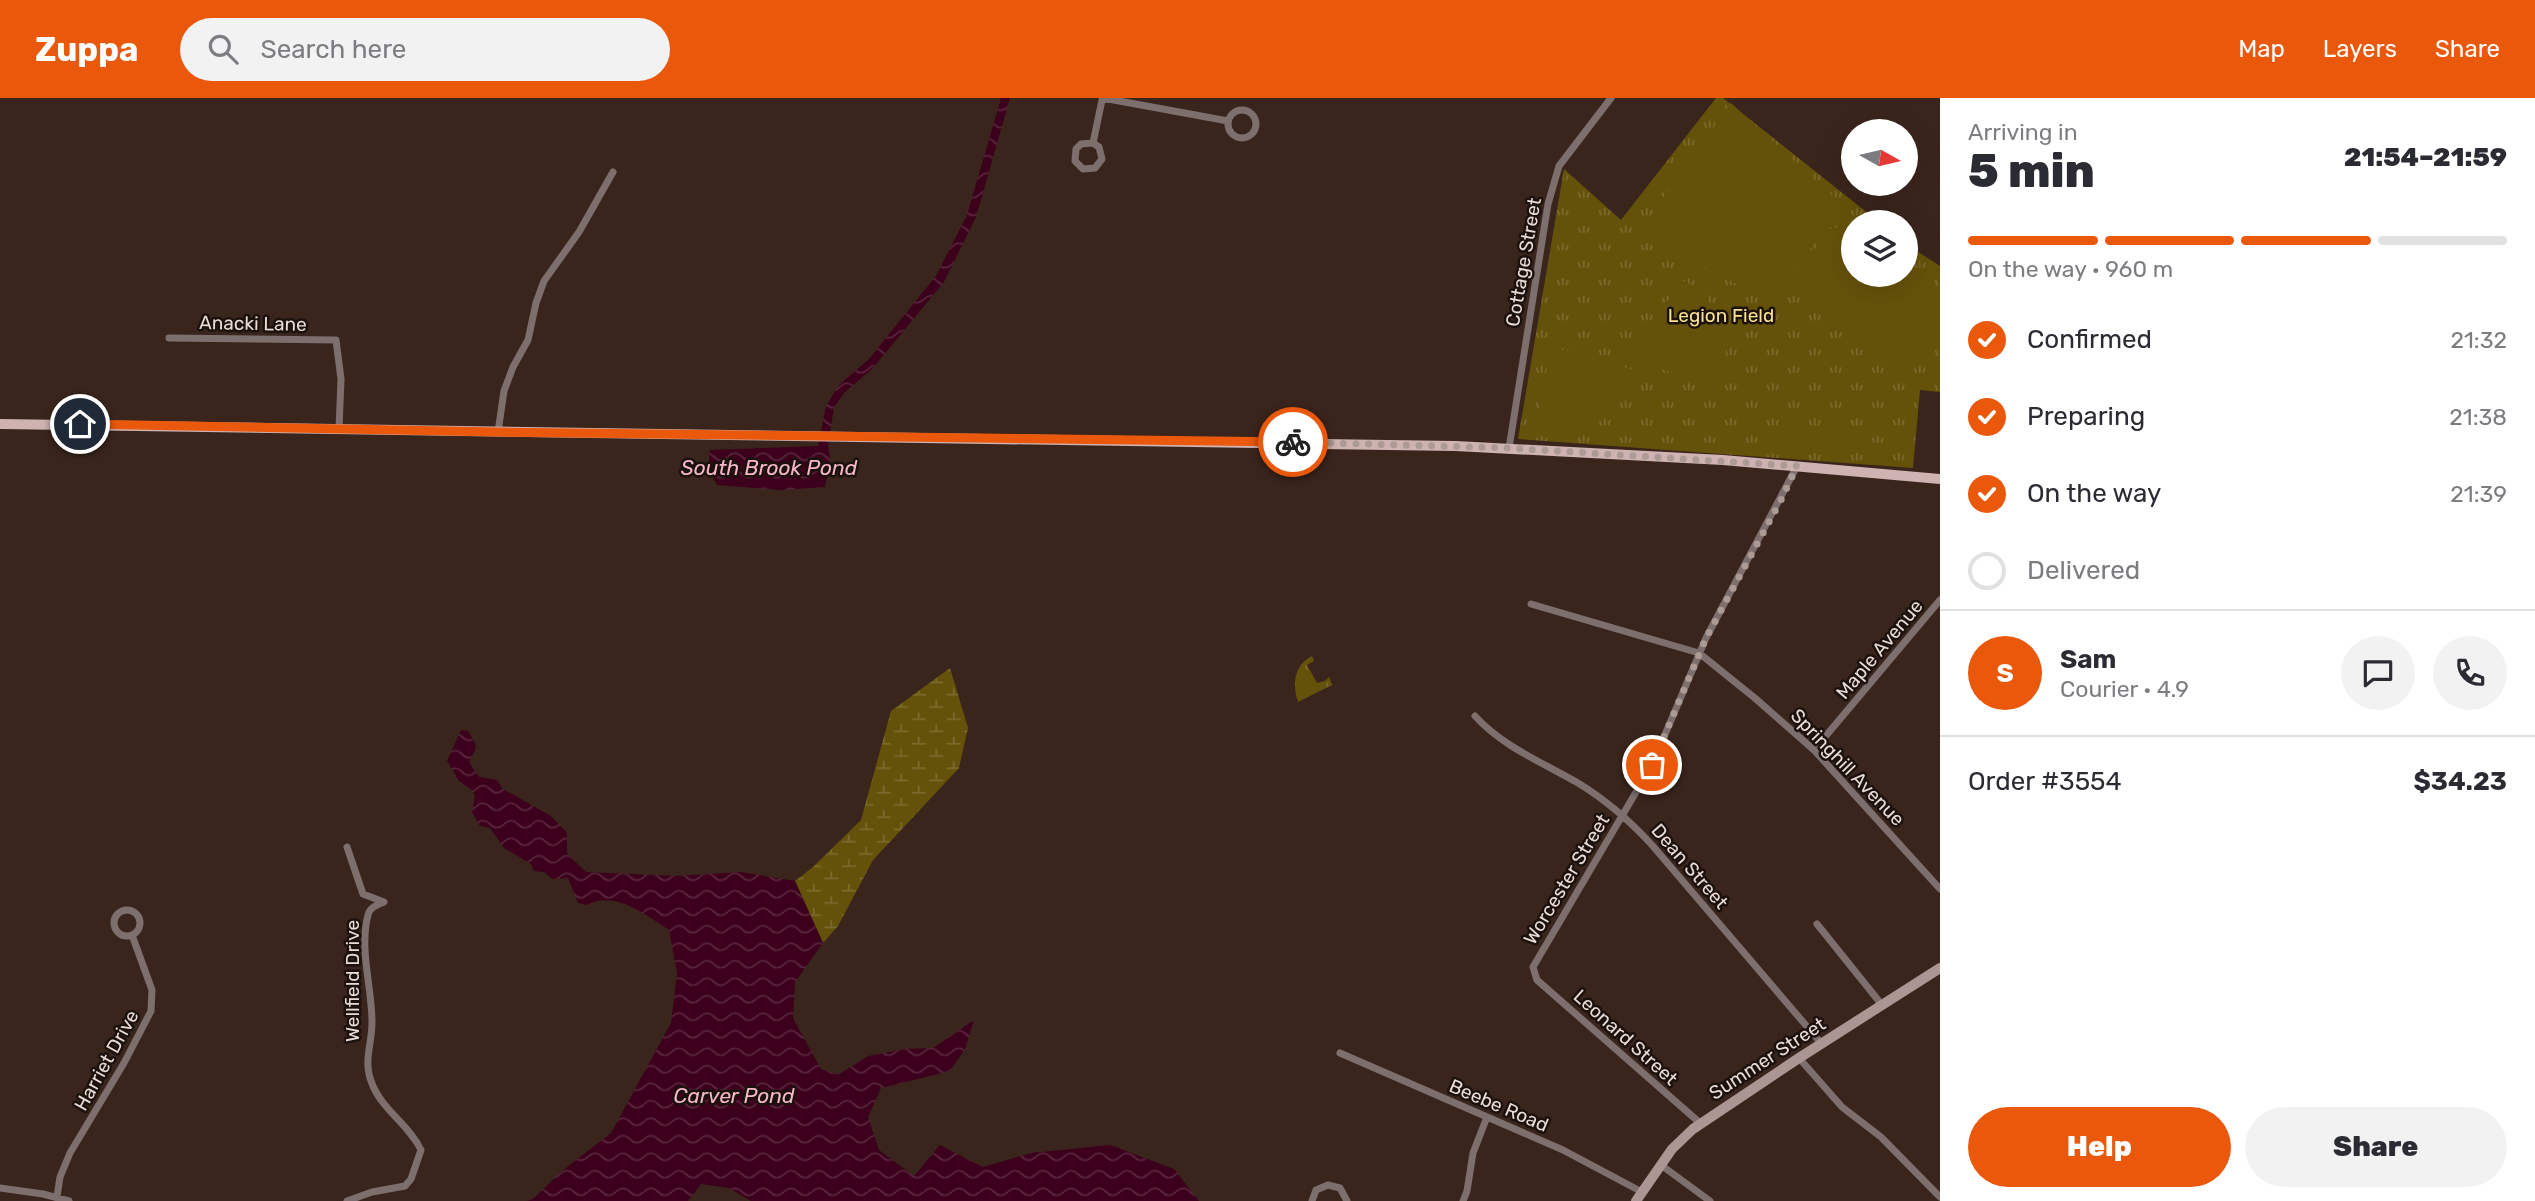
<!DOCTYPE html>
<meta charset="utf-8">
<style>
body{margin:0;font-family:Rubik,sans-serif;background:#f2f2f3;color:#2b2b33;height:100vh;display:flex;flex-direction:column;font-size:26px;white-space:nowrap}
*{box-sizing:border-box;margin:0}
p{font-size:23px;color:#7c7c81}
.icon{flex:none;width:38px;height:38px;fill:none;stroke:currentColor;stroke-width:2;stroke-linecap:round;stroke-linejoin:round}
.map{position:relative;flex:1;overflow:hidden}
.sheet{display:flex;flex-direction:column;background:#fff;width:595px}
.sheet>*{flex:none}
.needle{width:46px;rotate:98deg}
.tools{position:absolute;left:1841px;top:21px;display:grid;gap:14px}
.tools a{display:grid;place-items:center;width:77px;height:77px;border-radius:50%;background:#fff;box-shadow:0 7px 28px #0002;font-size:35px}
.pin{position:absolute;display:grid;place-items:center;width:60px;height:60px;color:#fff;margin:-30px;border:4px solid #fff;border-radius:50%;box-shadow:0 2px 7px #0007}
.courier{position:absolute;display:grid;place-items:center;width:70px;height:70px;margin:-35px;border:5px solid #ea580c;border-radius:50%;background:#fff;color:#222;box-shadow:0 2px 9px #0007}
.summary em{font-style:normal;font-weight:800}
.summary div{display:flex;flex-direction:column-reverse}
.summary{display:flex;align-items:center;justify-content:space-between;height:119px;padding:0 28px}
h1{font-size:46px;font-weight:800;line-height:52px}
.bar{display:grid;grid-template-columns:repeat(4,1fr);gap:10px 7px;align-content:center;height:84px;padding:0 28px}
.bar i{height:9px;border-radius:5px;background:#e1e1e2}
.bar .on{background:#ea580c}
.bar p{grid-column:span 4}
.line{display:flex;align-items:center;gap:18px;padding:0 28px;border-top:2px solid #e1e1e2}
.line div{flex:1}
.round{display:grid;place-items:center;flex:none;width:74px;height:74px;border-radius:37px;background:#f2f2f3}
ol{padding:0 28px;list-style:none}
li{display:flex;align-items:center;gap:21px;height:77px}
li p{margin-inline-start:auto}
li .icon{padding:7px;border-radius:50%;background:#ea580c;color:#fff;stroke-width:4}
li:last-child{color:#7c7c81}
li i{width:38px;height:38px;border:4px solid #e1e1e2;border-radius:50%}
.action{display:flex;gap:14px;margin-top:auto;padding:14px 28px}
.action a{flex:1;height:80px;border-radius:42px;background:#ea580c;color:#fff;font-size:28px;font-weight:800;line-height:80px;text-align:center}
.action a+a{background:#f2f2f3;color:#2b2b33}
header{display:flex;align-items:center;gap:42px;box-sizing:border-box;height:98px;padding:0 35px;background:#ea580c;color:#fff}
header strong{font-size:33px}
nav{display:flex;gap:38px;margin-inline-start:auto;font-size:24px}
.search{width:490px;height:63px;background:#f2f2f3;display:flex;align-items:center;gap:18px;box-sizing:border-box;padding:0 24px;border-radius:38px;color:#7c7c81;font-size:26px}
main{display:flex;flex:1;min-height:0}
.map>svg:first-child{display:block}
.grass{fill:url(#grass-tufts)}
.wetland{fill:url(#wetland-marsh)}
.pitch{fill:#65520a}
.water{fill:url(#water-waves)}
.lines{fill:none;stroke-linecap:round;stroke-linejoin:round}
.street{stroke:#7c6f6e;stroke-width:7}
.secondary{stroke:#ab9694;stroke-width:10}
.primary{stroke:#ceb3b2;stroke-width:10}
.done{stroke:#ac9b94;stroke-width:7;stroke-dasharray:0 12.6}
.route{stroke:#ea580c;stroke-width:9}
.labels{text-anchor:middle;stroke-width:5;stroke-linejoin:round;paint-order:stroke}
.street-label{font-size:19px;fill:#eadbd5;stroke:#1b110d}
.park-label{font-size:19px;fill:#fae191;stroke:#1b110d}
.water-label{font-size:21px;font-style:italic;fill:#f6b7cb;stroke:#1b110d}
</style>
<header>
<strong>Zuppa</strong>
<div class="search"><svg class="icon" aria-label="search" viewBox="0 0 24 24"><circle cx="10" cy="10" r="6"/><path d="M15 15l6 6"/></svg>Search here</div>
<nav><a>Map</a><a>Layers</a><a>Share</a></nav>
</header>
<main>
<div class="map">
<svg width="1940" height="1103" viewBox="0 0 1940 1103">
<defs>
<pattern id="grass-tufts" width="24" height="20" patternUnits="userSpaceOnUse" patternTransform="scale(1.75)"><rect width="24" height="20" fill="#65520a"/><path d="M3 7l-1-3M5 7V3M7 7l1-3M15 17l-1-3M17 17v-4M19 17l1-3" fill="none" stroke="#7b6a2d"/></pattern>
<pattern id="wetland-marsh" width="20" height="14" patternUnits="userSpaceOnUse" patternTransform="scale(1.75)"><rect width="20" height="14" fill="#65520a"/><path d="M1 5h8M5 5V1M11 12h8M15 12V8" fill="none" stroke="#7b6a2d"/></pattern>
<pattern id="water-waves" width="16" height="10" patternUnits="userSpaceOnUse" patternTransform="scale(1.75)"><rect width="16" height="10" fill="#3c001c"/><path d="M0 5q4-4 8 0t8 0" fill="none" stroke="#58253c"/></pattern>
</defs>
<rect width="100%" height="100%" fill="#3a251c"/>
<!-- grass -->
<path class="grass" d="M 1716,0 L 1723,0 L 1879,124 L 1853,124 L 1853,177 L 1906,177 L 1906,146 L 1940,168 L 1940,294 L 1920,292 L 1913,370 L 1518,341 L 1564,71 L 1621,122 Z
M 1312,558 L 1314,563 L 1307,567 L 1317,585 L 1325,583 L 1329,579 L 1332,587 L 1298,604 C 1292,586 1294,567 1312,558 Z"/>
<!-- wetland -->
<path class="wetland" d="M 950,570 L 968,630 L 959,670 L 873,762 L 838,828 L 823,845 L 795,783 L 813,769 L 861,722 L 891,613 Z"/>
<!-- pitch -->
<path class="pitch" d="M 1731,5 L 1839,104 L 1835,116 L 1773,205 L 1711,173 L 1658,131 L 1655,111 Z
M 1845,127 L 1853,134 L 1853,177 L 1906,177 L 1940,205 L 1940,238 L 1905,282 L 1788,186 L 1830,131 Z
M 1684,183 C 1712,196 1729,232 1725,262 C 1723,271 1719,281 1716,289 L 1643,265 L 1639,246 L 1645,230 Z
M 1559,251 L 1598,260 L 1636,273 C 1631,282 1628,295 1621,303 C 1598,333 1571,336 1536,333 L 1549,257 Z
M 1787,327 L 1815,329 L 1814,349 L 1785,346 Z
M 1823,330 L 1855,332 L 1853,352 L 1821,349 Z"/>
<!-- water -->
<path class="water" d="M 1001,0 L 1010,0 L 976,119 L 944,184 L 872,271 L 845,294 L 834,309 L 828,348 L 830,360 L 825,389 L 781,392 L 717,387 L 708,371 L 710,352 L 818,348 L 826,308 L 839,287 L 868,262 L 936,178 L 967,117 Z
M 461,632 L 468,633 C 478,649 478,648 469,664 L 479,679 L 497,682 L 503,691 L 551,718 L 567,735 L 567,755 L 586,774 L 676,778 L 741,774 L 795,783 L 823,845 L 795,884 L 793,920 L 821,971 L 838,977 L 868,958 L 906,951 L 933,950 L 974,922 L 965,951 L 950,973 L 881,990 L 868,1019 L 879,1052 L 914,1078 L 940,1047 L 983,1069 L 1031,1055 L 1110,1047 L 1174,1071 L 1199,1103 L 751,1103 L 729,1090 L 701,1086 L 688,1103 L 527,1103 L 533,1101 L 562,1073 L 611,1035 L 671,925 L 677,875 L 669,832 C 645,817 616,792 587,807 L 578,805 L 568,780 L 552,781 L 544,774 L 534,773 L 531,766 L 504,750 L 490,730 L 480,728 L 472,714 L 475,698 L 472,692 L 459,683 L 447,663 Z"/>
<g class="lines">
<!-- street -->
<path class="street" d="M 1103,0 L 1228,23
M1228 26a14 14 0 1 1 28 0a14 14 0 1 1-28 0Z
M 1093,45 L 1081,46 L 1076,51 L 1075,63 L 1083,71 L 1095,70 L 1102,61 L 1099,49 L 1093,45 L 1102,2
M 169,240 L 336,242 L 341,281 L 339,331
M 498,334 L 504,293 L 513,269 L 528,242 L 536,205 L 544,183 L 579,134 L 613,74
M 1509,350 L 1548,106 L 1559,68 L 1611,0
M 1531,506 L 1699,555 L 1756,601 L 1814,652 L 1940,791
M 1475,618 C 1503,649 1542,664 1578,685 C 1606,702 1630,723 1652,747 L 1821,945
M 1814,652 L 1940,502
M 347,749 L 363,796 L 384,804 C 377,807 370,809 368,817 C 359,852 372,889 372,924 C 372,949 362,963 373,988 C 383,1012 410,1028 421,1052 L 411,1081 L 405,1088 L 372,1094 L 347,1103
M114 825a13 13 0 1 1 26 0a13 13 0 1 1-26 0Z
M 1817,826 L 1882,907
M 1340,955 L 1563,1052 L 1642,1094
M 1799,960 L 1842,1009 L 1881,1039 L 1940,1099
M 1700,1025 L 1537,882 L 1533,869 L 1652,667 L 1706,540 L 1797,368
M 1661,1067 L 1710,1103
M 0,1090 L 43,1096 L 69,1103
M 57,1099 L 60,1079 L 70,1055 L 124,965 L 151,913 L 152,892 L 132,837
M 1312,1103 L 1316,1092 L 1328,1087 L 1340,1090 L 1347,1103
M 1463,1103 L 1467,1093 L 1473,1055 L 1487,1019"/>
<!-- secondary -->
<path class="secondary" d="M 1636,1103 L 1672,1051 L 1693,1031 L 1799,960 L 1940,870"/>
<!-- primary -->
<path class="primary" d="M 0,326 L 1456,348 L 1723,362 L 1940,381"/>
</g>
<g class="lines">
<!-- done -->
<path class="done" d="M 1293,344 L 1509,350 L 1797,368 L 1781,402 L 1706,540 L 1652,667"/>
<!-- route -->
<path class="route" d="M 80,326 L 498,334 L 1293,344"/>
</g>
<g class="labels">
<!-- street labels -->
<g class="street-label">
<text transform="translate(1523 164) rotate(-80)" y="7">Cottage Street</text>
<text transform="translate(253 225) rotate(1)" y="7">Anacki Lane</text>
<text transform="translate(1879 551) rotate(-50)" y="7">Maple Avenue</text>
<text transform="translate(1848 669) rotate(46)" y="7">Springhill Avenue</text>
<text transform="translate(1690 768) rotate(49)" y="7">Dean Street</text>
<text transform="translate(1566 781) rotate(-59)" y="7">Worcester Street</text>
<text transform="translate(352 883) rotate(-90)" y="7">Wellfield Drive</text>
<text transform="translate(1626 939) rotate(42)" y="7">Leonard Street</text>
<text transform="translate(1767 960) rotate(-33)" y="7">Summer Street</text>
<text transform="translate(106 962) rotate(-61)" y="7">Harriet Drive</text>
<text transform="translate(1499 1007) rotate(23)" y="7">Beebe Road</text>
</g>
<!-- park labels -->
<g class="park-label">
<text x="1721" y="224">Legion Field</text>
</g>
<!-- water labels -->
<g class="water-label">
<text x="769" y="377">South Brook Pond</text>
<text x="734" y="1005">Carver Pond</text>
</g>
</g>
</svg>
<div class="tools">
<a><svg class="needle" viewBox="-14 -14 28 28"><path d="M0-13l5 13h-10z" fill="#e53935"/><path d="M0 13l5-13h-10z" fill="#7c7c81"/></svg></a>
<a><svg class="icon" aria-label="layers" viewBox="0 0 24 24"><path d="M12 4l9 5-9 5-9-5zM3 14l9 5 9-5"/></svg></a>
</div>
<div class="pin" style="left:1652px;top:667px;background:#ea580c"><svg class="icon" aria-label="bag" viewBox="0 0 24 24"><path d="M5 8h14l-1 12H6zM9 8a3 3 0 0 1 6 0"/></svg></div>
<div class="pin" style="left:80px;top:326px;background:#1f2937"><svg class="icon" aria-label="home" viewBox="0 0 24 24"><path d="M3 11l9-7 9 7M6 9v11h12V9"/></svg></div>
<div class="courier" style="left:1293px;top:344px"><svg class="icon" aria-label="bike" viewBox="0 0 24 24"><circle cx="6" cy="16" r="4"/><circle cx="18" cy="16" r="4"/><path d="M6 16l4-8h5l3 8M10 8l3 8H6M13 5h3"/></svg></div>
</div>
<section class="sheet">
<div class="summary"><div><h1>5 min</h1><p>Arriving in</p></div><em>21:54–21:59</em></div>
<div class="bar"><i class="on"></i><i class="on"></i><i class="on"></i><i></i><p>On the way · 960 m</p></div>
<ol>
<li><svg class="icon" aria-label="check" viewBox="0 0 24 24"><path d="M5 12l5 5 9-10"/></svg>Confirmed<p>21:32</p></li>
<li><svg class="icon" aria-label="check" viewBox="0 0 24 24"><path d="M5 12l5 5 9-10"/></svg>Preparing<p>21:38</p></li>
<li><svg class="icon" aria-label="check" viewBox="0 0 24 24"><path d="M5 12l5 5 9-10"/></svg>On the way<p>21:39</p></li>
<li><i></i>Delivered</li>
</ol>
<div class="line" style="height:126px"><b class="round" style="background:#ea580c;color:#fff">S</b><div><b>Sam</b><p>Courier · 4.9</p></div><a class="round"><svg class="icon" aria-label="chat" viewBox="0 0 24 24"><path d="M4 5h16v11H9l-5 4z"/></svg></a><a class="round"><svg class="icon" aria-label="phone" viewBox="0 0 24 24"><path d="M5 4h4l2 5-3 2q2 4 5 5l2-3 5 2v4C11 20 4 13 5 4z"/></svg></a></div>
<div class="line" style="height:91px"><div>Order #3554</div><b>$34.23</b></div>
<div class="action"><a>Help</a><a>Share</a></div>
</section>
</main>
